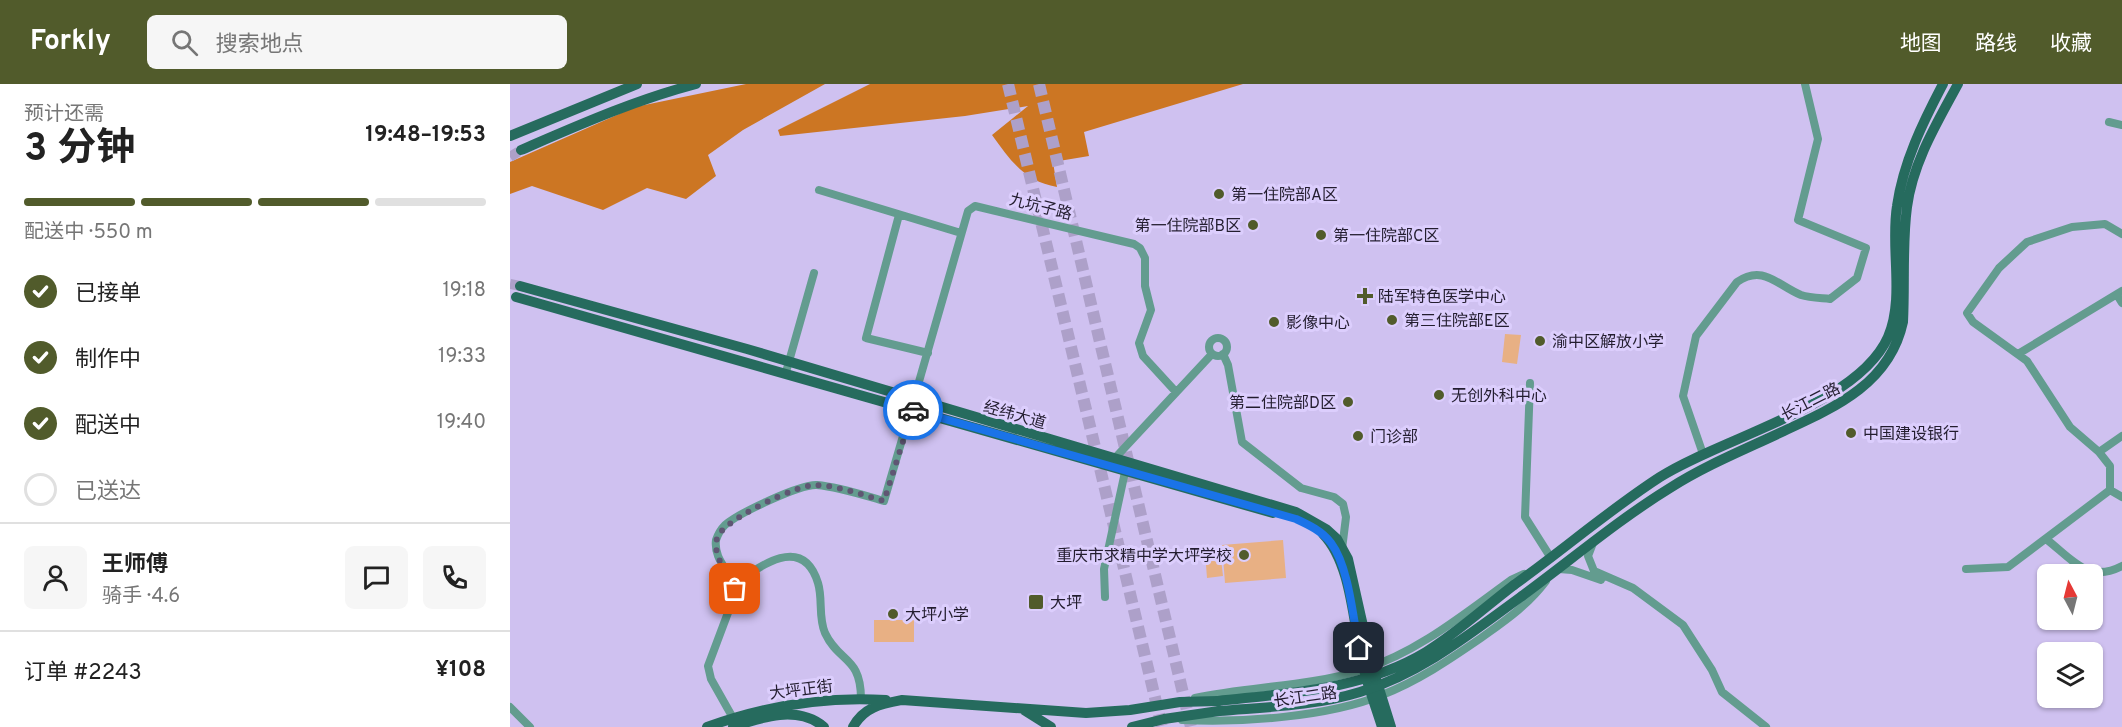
<!DOCTYPE html>
<html lang="zh">
<meta charset="utf-8">
<style>
body{margin:0;font-family:Overpass,"Noto Sans SC",sans-serif;background:#f6f6f6;color:#222;height:100vh;display:flex;flex-direction:column;font-size:22px;white-space:nowrap}
*{box-sizing:border-box;margin:0}
p{font-size:20px;color:#767676}
.icon{flex:none;width:33px;height:33px;fill:none;stroke:currentColor;stroke-width:2;stroke-linecap:round;stroke-linejoin:round}
.map{position:relative;flex:1;overflow:hidden}
.panel{display:flex;flex-direction:column;background:#fff;width:510px}
.panel>*{flex:none}
.needle{width:39px;rotate:353deg}
.buttons{position:absolute;left:1527px;top:480px;display:grid;gap:12px}
.buttons a{display:grid;place-items:center;width:66px;height:66px;border-radius:9px;background:#fff;box-shadow:0 2px 4px #0004;font-size:30px}
.pin{position:absolute;display:grid;place-items:center;width:51px;height:51px;color:#fff;margin:-26px;border-radius:12px;box-shadow:0 3px 9px #0006}
.courier{position:absolute;display:grid;place-items:center;width:60px;height:60px;margin:-30px;border:4px solid #1a73e8;border-radius:50%;background:#fff;color:#222;box-shadow:0 2px 8px #0007}
.head em{font-style:normal;font-weight:700}
.head div{display:flex;flex-direction:column-reverse}
.head{display:flex;align-items:center;justify-content:space-between;height:102px;padding:0 24px}
h1{font-size:39px;font-weight:700;line-height:45px}
.bar{display:grid;grid-template-columns:repeat(4,1fr);gap:9px 6px;align-content:center;height:72px;padding:0 24px}
.bar i{height:8px;border-radius:4px;background:#e0e0e0}
.bar .selected{background:#515b2b}
.bar p{grid-column:span 4}
.line{display:flex;align-items:center;gap:15px;padding:0 24px;border-top:2px solid #e0e0e0}
.line div{flex:1}
.round{display:grid;place-items:center;flex:none;width:63px;height:63px;border-radius:9px;background:#f6f6f6}
ol{padding:0 24px;list-style:none}
li{display:flex;align-items:center;gap:18px;height:66px}
li p{margin-inline-start:auto}
li .icon{padding:6px;border-radius:50%;background:#515b2b;color:#fff;stroke-width:4}
li:last-child{color:#767676}
li i{width:33px;height:33px;border:3px solid #e0e0e0;border-radius:50%}
header{display:flex;align-items:center;gap:36px;box-sizing:border-box;height:84px;padding:0 30px;background:#515b2b;color:#fff}
header strong{font-size:28px}
nav{display:flex;gap:33px;margin-inline-start:auto;font-size:21px}
.search{width:420px;height:54px;background:#f6f6f6;display:flex;align-items:center;gap:15px;box-sizing:border-box;padding:0 21px;border-radius:9px;color:#767676;font-size:22px}
main{display:flex;flex:1;min-height:0}
.map>svg:first-child{display:block}
.green{fill:#e8b084}
.forest{fill:#cc7623}
.lines{fill:none;stroke-linecap:round;stroke-linejoin:round}
.major-tunnel{stroke:#ada0c9;stroke-width:10;stroke-dasharray:10 5;stroke-linecap:butt}
.highway-tunnel{stroke:#ada0c9;stroke-width:12;stroke-dasharray:12 6;stroke-linecap:butt}
.minor{stroke:#639c8f;stroke-width:8}
.major{stroke:#266b5e;stroke-width:10}
.major-bridge{stroke:#266b5e;stroke-width:10}
.done{stroke:#5f5673;stroke-width:6;stroke-dasharray:0 10.8}
.route{stroke:#1a73e8;stroke-width:8}
.poi-dot{fill:#515b2b;stroke:#dccefd;stroke-width:2}
.labels{text-anchor:middle;stroke-width:6;stroke-linejoin:round;paint-order:stroke}
.poi-label{font-size:16px;fill:#231d2f;stroke:#dccefd;text-anchor:start}
.street-label{font-size:16px;fill:#231d2f;stroke:#dccefd}
</style>
<header>
<strong>Forkly</strong>
<div class="search"><svg class="icon" aria-label="search" viewBox="0 0 24 24"><circle cx="10" cy="10" r="6"/><path d="M15 15l6 6"/></svg>搜索地点</div>
<nav><a>地图</a><a>路线</a><a>收藏</a></nav>
</header>
<main>
<section class="panel">
<div class="head"><div><h1>3 分钟</h1><p>预计还需</p></div><em>19:48–19:53</em></div>
<div class="bar"><i class="selected"></i><i class="selected"></i><i class="selected"></i><i></i><p>配送中 · 550 m</p></div>
<ol>
<li><svg class="icon" aria-label="check" viewBox="0 0 24 24"><path d="M5 12l5 5 9-10"/></svg>已接单<p>19:18</p></li>
<li><svg class="icon" aria-label="check" viewBox="0 0 24 24"><path d="M5 12l5 5 9-10"/></svg>制作中<p>19:33</p></li>
<li><svg class="icon" aria-label="check" viewBox="0 0 24 24"><path d="M5 12l5 5 9-10"/></svg>配送中<p>19:40</p></li>
<li><i></i>已送达</li>
</ol>
<div class="line" style="height:108px"><a class="round"><svg class="icon" aria-label="person" viewBox="0 0 24 24"><circle cx="12" cy="8" r="4"/><path d="M4 21q1-7 8-7t8 7"/></svg></a><div><b>王师傅</b><p>骑手 · 4.6</p></div><a class="round"><svg class="icon" aria-label="chat" viewBox="0 0 24 24"><path d="M4 5h16v11H9l-5 4z"/></svg></a><a class="round"><svg class="icon" aria-label="phone" viewBox="0 0 24 24"><path d="M5 4h4l2 5-3 2q2 4 5 5l2-3 5 2v4C11 20 4 13 5 4z"/></svg></a></div>
<div class="line" style="height:78px"><div>订单 #2243</div><b>¥108</b></div>
</section>
<div class="map">
<svg width="1612" height="643" viewBox="0 0 1612 643">
<rect width="100%" height="100%" fill="#cfc1f0"/>
<!-- green -->
<path class="green" d="M 995,250 L 1011,251 L 1007,280 L 992,278 Z
M 773,456 L 776,494 L 715,499 L 712,461 Z
M 710,466 L 713,492 L 697,494 L 695,468 Z
M 364,536 L 404,536 L 404,558 L 364,558 Z"/>
<!-- forest -->
<path class="forest" d="M 236,0 L 315,0 L 233,46 L 198,71 L 206,92 L 176,115 L 137,104 L 93,126 L 22,102 L 0,110 L 0,78 L 125,23 Z
M 360,0 L 733,0 L 574,48 L 579,72 L 543,78 L 547,103 C 515,98 500,76 482,51 L 518,22 L 455,32 L 270,52 L 268,46 Z"/>
<g class="lines">
<!-- major-tunnel -->
<path class="major-tunnel" d="M 0,73 L 11,66
M 0,200 L 10,202"/>
<!-- highway-tunnel -->
<path class="highway-tunnel" d="M 498,0 L 652,643
M 529,0 L 681,643"/>
<!-- minor -->
<path class="minor" d="M 1599,38 L 1612,41
M 309,106 L 451,149
M 389,131 L 356,254 L 418,269
M 1607,211 L 1612,219
M699 263a9 9 0 1 1 18 0a9 9 0 1 1-18 0Z
M 713,270 L 718,281 L 732,358 L 791,404 L 824,413 L 833,420 L 836,433 L 832,465
M 1508,270 L 1612,207
M 276,288 L 304,189
M 1020,299 L 1015,433 L 1041,474
M 404,315 L 458,127 L 465,122 L 624,160 L 630,164 L 635,174 L 635,202 L 641,226 L 629,259 L 633,272 L 666,308
M 1589,368 L 1612,352
M 1193,370 L 1173,312 L 1186,252 L 1227,198 C 1253,180 1267,201 1291,211 C 1300,214 1311,214 1320,215 L 1347,194 L 1356,164 L 1288,136 L 1308,55 L 1295,0
M 605,374 L 702,270
M 1600,406 L 1612,413
M 1536,455 C 1562,475 1578,500 1612,482
M 1083,459 L 1078,472 L 1084,487 L 1123,504 L 1173,541 L 1202,586 L 1212,608 L 1256,643
M 1049,485 L 1062,486 L 1091,496
M 1456,485 L 1498,483 L 1600,406 L 1600,382 L 1589,368 L 1560,343 L 1517,277 L 1463,238 L 1457,229 L 1489,184 L 1517,158 L 1562,143 L 1595,140 L 1612,150
M 224,501 C 250,481 293,450 308,499 C 313,515 308,533 315,549 C 329,579 351,572 351,615
M 595,513 L 594,485 L 615,388
M 685,614 C 740,602 796,603 852,586 C 908,568 954,530 1001,496 L 1014,490
M 0,623 L 20,643
M 223,634 L 201,595 L 198,582 L 225,510 C 226,490 203,479 206,456 C 208,450 211,445 215,441 C 229,429 290,400 307,401 C 329,403 353,411 374,417 L 401,325
M 672,636 C 730,639 818,633 872,611 C 908,597 939,576 971,554 C 996,536 1017,522 1036,497"/>
<!-- major -->
<path class="major" d="M 0,52 L 127,0
M 11,66 C 69,41 125,16 186,0
M 10,202 L 237,265 L 786,428 L 816,445 L 827,455 L 838,475 L 862,582 L 881,643
M 6,213 L 763,429
M 813,450 C 843,481 843,545 854,586 C 859,605 866,624 872,643
M 1004,501 C 1053,466 1099,426 1150,393 C 1213,353 1348,321 1378,253 C 1395,213 1380,164 1387,122 C 1393,79 1413,38 1433,0
M 1012,512 C 1061,476 1108,436 1160,404 C 1196,381 1236,365 1274,347 C 1326,323 1380,299 1393,238 C 1395,200 1392,160 1397,123 C 1403,78 1427,39 1448,0
M 514,626 L 541,643
M 197,643 C 255,622 314,612 376,616
M 223,643 C 252,633 288,621 314,643
M 343,643 C 354,623 371,620 392,616 L 576,629 L 620,626 L 670,618 L 708,617
M 622,643 L 654,635 L 709,627"/>
<!-- major-bridge -->
<path class="major-bridge" d="M 708,617 C 779,609 853,606 916,568 C 947,549 975,523 1004,501
M 709,627 C 756,623 805,622 850,608 C 912,589 961,549 1012,512"/>
</g>
<g class="lines">
<!-- done -->
<path class="done" d="M 225,505 C 220,487 202,477 207,454 C 211,437 288,400 306,401 C 329,402 353,411 374,417 L 403,326"/>
<!-- route -->
<path class="route" d="M 403,326 L 786,435 C 799,441 812,447 821,459 C 839,483 843,534 849,564"/>
</g>
<!-- markers -->
<g class="poi-dot">
<circle cx="709" cy="110" r="6"/>
<circle cx="743" cy="141" r="6"/>
<circle cx="811" cy="151" r="6"/>
<path d="M852 203h6v6h6v6h-6v6h-6v-6h-6v-6h6z"/>
<circle cx="882" cy="236" r="6"/>
<circle cx="764" cy="238" r="6"/>
<circle cx="1030" cy="257" r="6"/>
<circle cx="929" cy="311" r="6"/>
<circle cx="838" cy="318" r="6"/>
<circle cx="1341" cy="349" r="6"/>
<circle cx="848" cy="352" r="6"/>
<circle cx="734" cy="471" r="6"/>
<rect x="518" y="510" width="16" height="16" rx="3"/>
<circle cx="383" cy="530" r="6"/>
</g>
<g class="labels">
<!-- poi labels -->
<g class="poi-label">
<text x="721" y="116">第一住院部A区</text>
<text x="731" y="147" text-anchor="end">第一住院部B区</text>
<text x="823" y="157">第一住院部C区</text>
<text x="868" y="218">陆军特色医学中心</text>
<text x="894" y="242">第三住院部E区</text>
<text x="776" y="244">影像中心</text>
<text x="1042" y="263">渝中区解放小学</text>
<text x="941" y="317">无创外科中心</text>
<text x="826" y="324" text-anchor="end">第二住院部D区</text>
<text x="1353" y="355">中国建设银行</text>
<text x="860" y="358">门诊部</text>
<text x="722" y="477" text-anchor="end">重庆市求精中学大坪学校</text>
<text x="540" y="524">大坪</text>
<text x="395" y="536">大坪小学</text>
</g>
<!-- street labels -->
<g class="street-label">
<text transform="translate(531 122) rotate(14)" y="6">九坑子路</text>
<text transform="translate(1300 317) rotate(-27)" y="6">长江二路</text>
<text transform="translate(505 330) rotate(16)" y="6">经纬大道</text>
<text transform="translate(291 605) rotate(-7)" y="6">大坪正街</text>
<text transform="translate(795 612) rotate(-8)" y="6">长江二路</text>
</g>
</g>
</svg>
<div class="buttons">
<a><svg class="needle" viewBox="-14 -14 28 28"><path d="M0-13l5 13h-10z" fill="#e53935"/><path d="M0 13l5-13h-10z" fill="#767676"/></svg></a>
<a><svg class="icon" aria-label="layers" viewBox="0 0 24 24"><path d="M12 4l9 5-9 5-9-5zM3 14l9 5 9-5"/></svg></a>
</div>
<div class="pin" style="left:225px;top:505px;background:#ea580c"><svg class="icon" aria-label="bag" viewBox="0 0 24 24"><path d="M5 8h14l-1 12H6zM9 8a3 3 0 0 1 6 0"/></svg></div>
<div class="pin" style="left:849px;top:564px;background:#1f2937"><svg class="icon" aria-label="home" viewBox="0 0 24 24"><path d="M3 11l9-7 9 7M6 9v11h12V9"/></svg></div>
<div class="courier" style="left:403px;top:326px"><svg class="icon" aria-label="car" viewBox="0 0 24 24"><path d="M5 17H2v-5l4-1 3-4h7l3 4 3 1v5h-3M9 17h6M6 11h13"/><circle cx="7" cy="17" r="2"/><circle cx="17" cy="17" r="2"/></svg></div>
</div>
</main>
